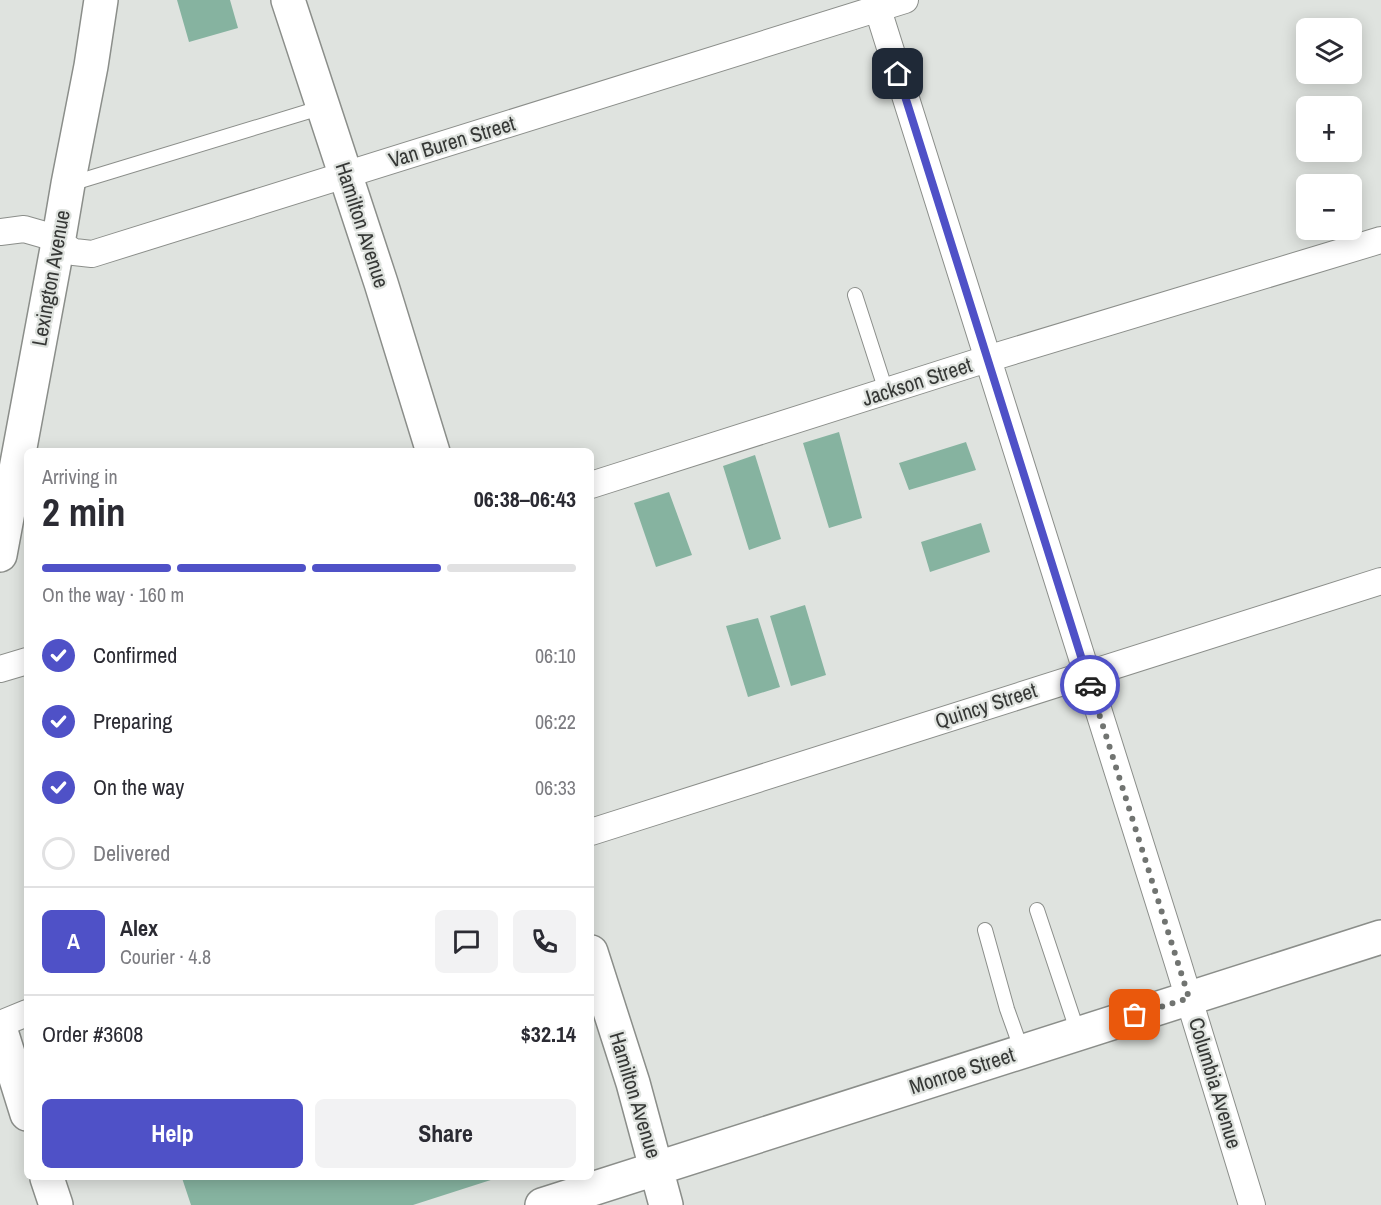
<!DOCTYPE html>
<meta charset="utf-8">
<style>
body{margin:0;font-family:"Archivo Narrow",sans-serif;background:#f2f2f3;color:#2b2b33;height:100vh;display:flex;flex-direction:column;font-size:22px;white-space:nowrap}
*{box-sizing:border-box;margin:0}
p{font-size:20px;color:#7c7c81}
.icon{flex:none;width:33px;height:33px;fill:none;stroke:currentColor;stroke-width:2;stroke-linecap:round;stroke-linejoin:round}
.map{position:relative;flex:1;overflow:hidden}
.panel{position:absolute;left:24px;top:448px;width:570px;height:732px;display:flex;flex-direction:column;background:#fff;border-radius:9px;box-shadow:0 3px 15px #0003}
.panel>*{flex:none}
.buttons{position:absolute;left:1296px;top:18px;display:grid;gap:12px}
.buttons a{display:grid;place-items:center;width:66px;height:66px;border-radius:9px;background:#fff;box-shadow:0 3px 15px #0003;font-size:30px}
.pin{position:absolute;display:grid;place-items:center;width:51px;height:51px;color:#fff;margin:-26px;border-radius:12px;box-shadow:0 3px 9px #0006}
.courier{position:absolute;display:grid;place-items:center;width:60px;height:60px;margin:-30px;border:4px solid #4f51c7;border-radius:50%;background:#fff;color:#222;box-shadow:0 2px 8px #0007}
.head em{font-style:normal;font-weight:700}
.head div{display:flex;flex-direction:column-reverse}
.head{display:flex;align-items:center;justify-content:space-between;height:102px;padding:0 18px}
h1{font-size:39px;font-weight:700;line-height:45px}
.bar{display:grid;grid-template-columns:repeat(4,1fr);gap:9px 6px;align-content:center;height:72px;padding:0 18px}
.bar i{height:8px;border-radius:4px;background:#e1e1e2}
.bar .selected{background:#4f51c7}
.bar p{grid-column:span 4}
.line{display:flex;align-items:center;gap:15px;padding:0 18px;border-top:2px solid #e1e1e2}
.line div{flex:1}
.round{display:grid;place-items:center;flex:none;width:63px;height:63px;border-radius:9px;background:#f2f2f3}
ol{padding:0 18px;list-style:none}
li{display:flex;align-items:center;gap:18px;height:66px}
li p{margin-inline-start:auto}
li .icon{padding:6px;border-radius:50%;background:#4f51c7;color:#fff;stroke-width:4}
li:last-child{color:#7c7c81}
li i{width:33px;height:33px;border:3px solid #e1e1e2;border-radius:50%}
.cta{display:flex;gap:12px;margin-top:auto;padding:12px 18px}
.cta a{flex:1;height:69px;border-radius:9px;background:#4f51c7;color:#fff;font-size:24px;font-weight:700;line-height:69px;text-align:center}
.cta a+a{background:#f2f2f3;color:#2b2b33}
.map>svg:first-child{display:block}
.building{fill:#86b3a0}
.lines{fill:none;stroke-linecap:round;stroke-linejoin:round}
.service-casing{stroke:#8b8e8a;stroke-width:16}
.minor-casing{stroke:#8b8e8a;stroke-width:28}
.secondary-casing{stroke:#8b8e8a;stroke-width:36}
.service{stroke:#fff;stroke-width:14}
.minor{stroke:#fff;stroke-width:26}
.secondary{stroke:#fff;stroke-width:33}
.done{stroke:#717471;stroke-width:6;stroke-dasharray:0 10.8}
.route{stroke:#4f51c7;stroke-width:8}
.labels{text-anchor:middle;stroke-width:4.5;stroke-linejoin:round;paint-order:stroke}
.street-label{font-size:21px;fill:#363836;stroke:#dfe3df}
</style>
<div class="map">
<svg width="1381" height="1205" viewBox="0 0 1381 1205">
<rect width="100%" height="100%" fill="#dfe3df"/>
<!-- building -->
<path class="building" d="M 177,0 L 230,0 L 238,28 L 189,42 Z
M 839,432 L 862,518 L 829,528 L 803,443 Z
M 966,442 L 976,470 L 909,490 L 899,463 Z
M 755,455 L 781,539 L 749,550 L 723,466 Z
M 669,492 L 692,555 L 656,567 L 634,503 Z
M 981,523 L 990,552 L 930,572 L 921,542 Z
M 805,605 L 826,675 L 791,686 L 770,616 Z
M 758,618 L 780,687 L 748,697 L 726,626 Z
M 182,1178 L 497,1178 L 413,1205 L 191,1205 Z"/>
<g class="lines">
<!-- service casing -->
<g class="service-casing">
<path id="service" d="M 70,184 L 323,107
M 855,295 L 886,391
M 1037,910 L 1078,1033
M 985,930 L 1007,1009 L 1022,1051"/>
</g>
<!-- minor casing -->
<g class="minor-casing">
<path id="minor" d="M 875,0 L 1177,960 L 1252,1205
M 0,232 L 24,229 L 45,235 L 74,252 L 92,254 L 905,0
M 591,485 L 987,359 L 1381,240
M 0,669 L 27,661
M 591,832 L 1381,581
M 0,1024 L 27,1013"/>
</g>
<!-- secondary casing -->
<g class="secondary-casing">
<path id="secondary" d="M 288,0 L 381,283 L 433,452
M 0,555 L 58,243 L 68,184 L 91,66 L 101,0
M 591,952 L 633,1083 L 666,1205
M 0,1028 L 27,1114
M 47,1178 L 56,1205
M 542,1205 L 1381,937"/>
</g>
<!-- service -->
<use href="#service" class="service"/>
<!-- minor -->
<use href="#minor" class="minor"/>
<!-- secondary -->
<use href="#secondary" class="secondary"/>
</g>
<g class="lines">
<!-- done -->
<path class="done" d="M 1090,685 L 1189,998 L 1135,1015"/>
<!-- route -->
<path class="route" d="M 898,74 L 1090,685"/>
</g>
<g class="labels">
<!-- street labels -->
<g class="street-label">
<text transform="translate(452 142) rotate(-17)" y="7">Van Buren Street</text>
<text transform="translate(362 225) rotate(72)" y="7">Hamilton Avenue</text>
<text transform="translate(51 278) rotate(-80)" y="7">Lexington Avenue</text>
<text transform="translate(917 382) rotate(-18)" y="7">Jackson Street</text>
<text transform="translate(986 706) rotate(-18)" y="7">Quincy Street</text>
<text transform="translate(962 1071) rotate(-18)" y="7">Monroe Street</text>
<text transform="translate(1215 1083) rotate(73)" y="7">Columbia Avenue</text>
<text transform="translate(635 1095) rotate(73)" y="7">Hamilton Avenue</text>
</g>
</g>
</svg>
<div class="buttons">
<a><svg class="icon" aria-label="layers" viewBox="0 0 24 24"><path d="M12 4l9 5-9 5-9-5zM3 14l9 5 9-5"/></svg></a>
<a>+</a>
<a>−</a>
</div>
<div class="pin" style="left:1135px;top:1015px;background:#ea580c"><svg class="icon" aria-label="bag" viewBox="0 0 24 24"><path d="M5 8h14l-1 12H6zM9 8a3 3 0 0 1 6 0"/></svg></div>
<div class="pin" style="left:898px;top:74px;background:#1f2937"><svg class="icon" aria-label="home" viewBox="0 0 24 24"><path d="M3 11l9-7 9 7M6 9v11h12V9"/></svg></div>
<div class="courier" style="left:1090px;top:685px"><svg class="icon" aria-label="car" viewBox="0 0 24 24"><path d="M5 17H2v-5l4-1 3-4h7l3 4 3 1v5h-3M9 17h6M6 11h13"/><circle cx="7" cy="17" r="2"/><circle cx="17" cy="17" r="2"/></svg></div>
<section class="panel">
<div class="head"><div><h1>2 min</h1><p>Arriving in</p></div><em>06:38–06:43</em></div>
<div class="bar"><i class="selected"></i><i class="selected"></i><i class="selected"></i><i></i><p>On the way · 160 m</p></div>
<ol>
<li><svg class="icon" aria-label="check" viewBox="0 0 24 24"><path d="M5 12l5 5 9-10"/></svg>Confirmed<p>06:10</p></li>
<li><svg class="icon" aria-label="check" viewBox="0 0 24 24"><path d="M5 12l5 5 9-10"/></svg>Preparing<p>06:22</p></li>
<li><svg class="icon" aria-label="check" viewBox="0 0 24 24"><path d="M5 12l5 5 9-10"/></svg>On the way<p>06:33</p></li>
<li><i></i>Delivered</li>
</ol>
<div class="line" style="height:108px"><b class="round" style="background:#4f51c7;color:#fff">A</b><div><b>Alex</b><p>Courier · 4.8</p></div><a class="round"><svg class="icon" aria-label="chat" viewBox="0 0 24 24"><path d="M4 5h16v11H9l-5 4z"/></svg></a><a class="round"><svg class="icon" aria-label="phone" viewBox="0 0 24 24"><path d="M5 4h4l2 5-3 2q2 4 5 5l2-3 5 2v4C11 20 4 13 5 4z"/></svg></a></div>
<div class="line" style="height:78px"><div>Order #3608</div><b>$32.14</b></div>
<div class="cta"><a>Help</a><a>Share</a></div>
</section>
</div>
